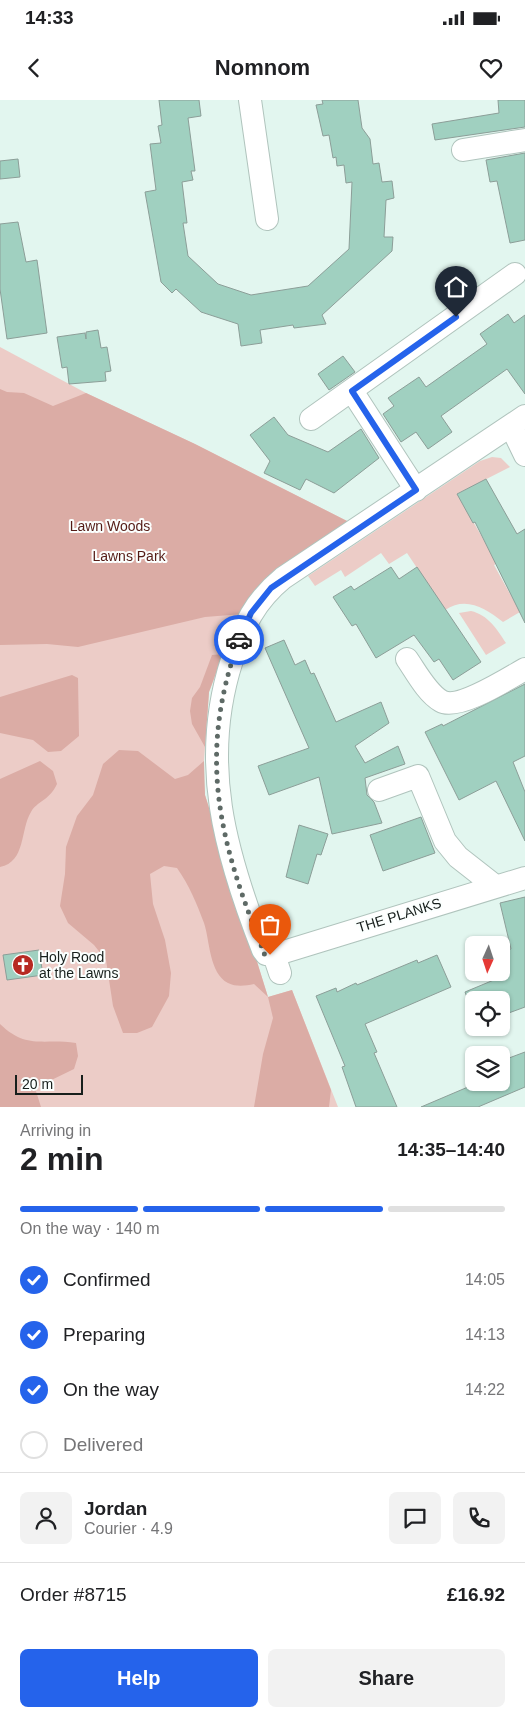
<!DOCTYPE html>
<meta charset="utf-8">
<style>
body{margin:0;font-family:Helvetica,sans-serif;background:#f2f2f2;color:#202124;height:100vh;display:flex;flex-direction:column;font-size:19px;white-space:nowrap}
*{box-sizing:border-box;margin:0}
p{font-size:16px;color:#757577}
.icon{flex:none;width:28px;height:28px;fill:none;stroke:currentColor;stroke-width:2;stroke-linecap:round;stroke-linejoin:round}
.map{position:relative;height:1007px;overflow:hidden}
.sheet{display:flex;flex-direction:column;background:#fff;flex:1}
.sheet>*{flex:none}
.needle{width:32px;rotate:183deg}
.tools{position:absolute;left:465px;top:836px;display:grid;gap:10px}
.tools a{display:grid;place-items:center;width:45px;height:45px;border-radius:8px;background:#fff;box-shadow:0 1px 4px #0004;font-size:25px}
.scale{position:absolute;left:15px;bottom:12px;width:68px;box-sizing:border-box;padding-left:5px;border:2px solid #171f1c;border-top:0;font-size:14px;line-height:18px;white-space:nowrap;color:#171f1c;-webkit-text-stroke:4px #fbfffe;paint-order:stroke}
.pin{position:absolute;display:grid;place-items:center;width:42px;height:42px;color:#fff;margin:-51px -21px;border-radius:50% 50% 50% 0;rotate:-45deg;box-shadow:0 0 5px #0007}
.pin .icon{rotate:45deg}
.courier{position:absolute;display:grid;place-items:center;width:50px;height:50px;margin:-25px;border:4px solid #2563eb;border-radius:50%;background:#fff;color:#222;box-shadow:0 1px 6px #0007}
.summary em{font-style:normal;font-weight:700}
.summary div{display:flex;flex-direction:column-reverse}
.summary{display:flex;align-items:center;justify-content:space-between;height:85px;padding:0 20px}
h1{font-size:32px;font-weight:700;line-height:38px}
.bar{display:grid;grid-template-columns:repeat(4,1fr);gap:8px 5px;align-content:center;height:60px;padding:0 20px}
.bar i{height:6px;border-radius:4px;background:#e0e0e0}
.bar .current{background:#2563eb}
.bar p{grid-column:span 4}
.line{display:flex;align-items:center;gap:12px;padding:0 20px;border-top:1px solid #e0e0e0}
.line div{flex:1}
.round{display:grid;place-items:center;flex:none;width:52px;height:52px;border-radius:8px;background:#f2f2f2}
ol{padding:0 20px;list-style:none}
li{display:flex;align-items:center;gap:15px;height:55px}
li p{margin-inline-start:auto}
li .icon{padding:5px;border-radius:50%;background:#2563eb;color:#fff;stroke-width:4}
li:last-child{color:#757577}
li i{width:28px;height:28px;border:2px solid #e0e0e0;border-radius:50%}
.cta{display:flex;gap:10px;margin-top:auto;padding:10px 20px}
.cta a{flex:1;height:58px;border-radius:8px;background:#2563eb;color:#fff;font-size:20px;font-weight:700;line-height:58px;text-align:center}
.cta a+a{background:#f2f2f2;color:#202124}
.status{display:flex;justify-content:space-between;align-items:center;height:35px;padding:0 25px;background:#fff;direction:ltr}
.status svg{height:14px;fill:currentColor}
header{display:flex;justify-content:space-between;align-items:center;height:65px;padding:0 20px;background:#fff;font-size:22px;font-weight:700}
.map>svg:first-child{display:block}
.green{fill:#ecccc7}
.forest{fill:#dbaca5}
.building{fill:#a0d0c0;stroke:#8c9e98}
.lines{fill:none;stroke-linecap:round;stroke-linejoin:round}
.street-casing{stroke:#b0c4bd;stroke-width:24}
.street{stroke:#fff;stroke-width:22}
.done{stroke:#5e6a66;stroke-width:5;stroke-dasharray:0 9}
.route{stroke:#2563eb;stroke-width:6}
.labels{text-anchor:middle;stroke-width:4;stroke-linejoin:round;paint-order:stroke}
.park-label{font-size:14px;fill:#541c16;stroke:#fbfffe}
.street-label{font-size:14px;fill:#171f1c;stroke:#fbfffe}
.poi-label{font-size:14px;fill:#171f1c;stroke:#fbfffe;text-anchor:start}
</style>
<div class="status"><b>14:33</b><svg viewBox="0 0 49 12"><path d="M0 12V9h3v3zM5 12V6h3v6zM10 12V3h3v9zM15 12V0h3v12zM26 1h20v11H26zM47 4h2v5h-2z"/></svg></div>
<header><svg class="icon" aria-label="back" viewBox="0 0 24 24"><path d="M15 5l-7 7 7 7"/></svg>Nomnom<svg class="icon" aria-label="heart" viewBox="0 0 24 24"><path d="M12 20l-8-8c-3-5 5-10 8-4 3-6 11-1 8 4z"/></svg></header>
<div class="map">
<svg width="525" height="1007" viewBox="0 0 525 1007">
<rect width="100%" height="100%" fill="#e2f6ef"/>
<!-- green -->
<path class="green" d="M 0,247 L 86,293 L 195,344 L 349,422 L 225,551 L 209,592 L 203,675 L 205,695 L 268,897 L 292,890 L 338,1007 L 0,1007 Z
M 492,357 L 501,358 L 510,367 L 457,394 L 489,449 L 504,460 L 494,465 L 520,512 L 503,522 C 485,508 466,496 445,510 L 407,453 L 389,464 L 381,453 L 345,477 L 341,470 L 315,486 L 308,476 L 480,361 Z
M 471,511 C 488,515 497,529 506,543 L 486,555 L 459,513 Z"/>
<!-- forest -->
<path class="forest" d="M 0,289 L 7,292 L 24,293 L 53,306 L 86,293 L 195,344 L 349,422 L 243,514 L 205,517 L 78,547 L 47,544 L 0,545 Z
M 223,554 L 209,592 L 205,647 L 192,624 L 190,611 L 192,598 L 200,587 L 212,555 Z
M 72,575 L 78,578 L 79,636 L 61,651 L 48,652 L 33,640 L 0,633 L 0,597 Z
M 119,650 L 138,651 L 175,679 L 188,675 L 204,661 L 205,695 L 268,897 L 292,890 L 331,990 L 329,1007 L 254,1007 L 263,954 L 273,918 L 268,897 L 254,884 C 245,886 236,887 228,883 C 209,873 210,841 204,823 C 197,804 189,785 177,768 L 164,766 L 150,774 L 153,804 L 165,840 L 171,873 L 169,896 L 152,927 L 137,933 L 123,933 L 113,906 L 106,860 L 94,845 L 68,823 L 60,806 L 65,774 L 66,747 L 77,716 L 93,695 L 103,664 Z
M 40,661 L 53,671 L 57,684 C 49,701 37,701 31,712 C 20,730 26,762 0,767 L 0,679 Z
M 0,924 C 27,950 43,938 76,943 L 78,956 L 74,969 L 35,988 L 41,1007 L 0,1007 Z"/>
<!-- building -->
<path class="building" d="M 159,0 L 199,0 L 201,16 L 188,18 L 195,71 L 191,71 L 193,80 L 182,82 L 187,123 L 183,123 L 188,156 L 218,184 L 251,195 L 308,186 L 349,149 L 352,82 L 346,83 L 344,65 L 337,66 L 336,57 L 333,58 L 329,35 L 323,36 L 316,5 L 323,4 L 322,0 L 358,0 L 362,28 L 370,39 L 373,64 L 379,63 L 382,82 L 392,81 L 394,98 L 386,100 L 384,137 L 393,137 L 392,151 L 322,215 L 326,224 L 294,228 L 293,225 L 260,230 L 262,243 L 241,246 L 238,224 L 201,212 L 176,189 L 172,193 L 161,182 L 145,92 L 156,90 L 150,44 L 161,43 L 158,26 L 162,25 Z
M 498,0 L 525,0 L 525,27 L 435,40 L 432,24 L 499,13 Z
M 525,53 L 525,140 L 510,143 L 497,81 L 490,82 L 486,60 Z
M 18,59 L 20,77 L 0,79 L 0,61 Z
M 18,122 L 26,162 L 37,160 L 47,233 L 7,239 L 0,189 L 0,124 Z
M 508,214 L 514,223 L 525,215 L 525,294 L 507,269 L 441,316 L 452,332 L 428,349 L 416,332 L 401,342 L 383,314 L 394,306 L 388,298 L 419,277 L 426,287 L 487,244 L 480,234 Z
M 98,230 L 101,248 L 107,247 L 111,271 L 105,272 L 106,281 L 69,284 L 67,267 L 62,268 L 57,237 L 85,233 L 86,239 L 86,232 Z
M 343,256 L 355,272 L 329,290 L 318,274 Z
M 274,317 L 288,335 L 328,352 L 361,329 L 379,358 L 334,393 L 306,379 L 300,390 L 264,373 L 270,361 L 250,335 Z
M 486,379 L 517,434 L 525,429 L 525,523 L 475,422 L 473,423 L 457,394 Z
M 391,467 L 399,479 L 417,467 L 481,562 L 453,580 L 439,559 L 434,562 L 414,535 L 376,558 L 356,524 L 352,526 L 333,497 L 351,486 L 354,490 Z
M 284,540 L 295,565 L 305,560 L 311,574 L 314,573 L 336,622 L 381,602 L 389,623 L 355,646 L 365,663 L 398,646 L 405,664 L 365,678 L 367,695 L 374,702 L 382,723 L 332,734 L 319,677 L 269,695 L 258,666 L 309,648 L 265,548 Z
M 525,584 L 525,656 L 513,662 L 525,692 L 525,741 L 496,681 L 459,700 L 425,632 L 442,624 L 443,626 Z
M 421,717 L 435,753 L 383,771 L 370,735 Z
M 299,725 L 328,734 L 321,755 L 317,754 L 308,784 L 286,777 Z
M 525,797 L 525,907 L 506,914 L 501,900 L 474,900 L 473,913 L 465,892 L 501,877 L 501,851 L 511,849 L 500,803 Z
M 39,850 L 43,875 L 7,880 L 3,855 Z
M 437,855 L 451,887 L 365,924 L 377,952 L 374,953 L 397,1007 L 356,1007 L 342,967 L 345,966 L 316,896 L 336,888 L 337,892 L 356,883 L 357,885 L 417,860 L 418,863 Z
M 525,952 L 525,987 L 478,1007 L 421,1007 L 475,984 L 474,982 L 501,982 L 501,961 Z"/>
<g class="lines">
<!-- street casing -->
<g class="street-casing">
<path id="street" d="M 250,0 L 267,119
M 463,50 L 525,40
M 352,291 L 416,390
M 311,319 L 515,174
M 511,326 L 525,355
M 407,559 C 416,572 427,593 441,601 C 458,611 509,578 525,569
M 379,690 L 418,676 L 445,741 L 458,757 L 495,786
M 274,855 L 525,778
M 280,873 L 274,855 L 266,854 L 263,850 C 225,753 199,662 232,560 C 243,526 255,501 283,478 L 525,316"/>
</g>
<!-- street -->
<use href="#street" class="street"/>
</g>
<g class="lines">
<!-- done -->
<path class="done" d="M 239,540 C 197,656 219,740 263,850 L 264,854 L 270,855"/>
<!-- route -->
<path class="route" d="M 239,540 L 251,513 L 271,488 L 416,390 L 352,291 L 456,217"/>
</g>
<!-- icons -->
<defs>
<g id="church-disc" transform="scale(1.125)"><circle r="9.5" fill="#b72922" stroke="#fbfffe"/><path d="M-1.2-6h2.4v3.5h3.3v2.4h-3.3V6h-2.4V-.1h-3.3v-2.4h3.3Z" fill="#fff"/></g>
</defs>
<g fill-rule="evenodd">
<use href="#church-disc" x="23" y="865"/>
</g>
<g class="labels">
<!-- park labels -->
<g class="park-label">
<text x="110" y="431">Lawn Woods</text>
<text x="129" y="461">Lawns Park</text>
</g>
<!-- street labels -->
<g class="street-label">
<text transform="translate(399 815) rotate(-17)" y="5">THE PLANKS</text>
</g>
<!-- poi labels -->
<g class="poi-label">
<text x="39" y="862">Holy Rood<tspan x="39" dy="16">at the Lawns</tspan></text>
</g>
</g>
</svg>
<div class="tools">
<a><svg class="needle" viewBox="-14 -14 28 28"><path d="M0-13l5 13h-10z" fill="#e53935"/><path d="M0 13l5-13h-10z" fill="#757577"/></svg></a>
<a><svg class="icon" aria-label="locate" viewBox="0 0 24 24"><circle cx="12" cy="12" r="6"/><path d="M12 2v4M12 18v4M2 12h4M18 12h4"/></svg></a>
<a><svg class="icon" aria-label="layers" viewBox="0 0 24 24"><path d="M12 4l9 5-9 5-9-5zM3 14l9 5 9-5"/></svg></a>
</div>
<div class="scale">20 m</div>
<div class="pin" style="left:270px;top:855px;background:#ea580c"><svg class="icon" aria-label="bag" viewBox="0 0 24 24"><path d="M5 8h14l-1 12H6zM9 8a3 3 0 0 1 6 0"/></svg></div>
<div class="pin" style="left:456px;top:217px;background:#1f2937"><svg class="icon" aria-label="home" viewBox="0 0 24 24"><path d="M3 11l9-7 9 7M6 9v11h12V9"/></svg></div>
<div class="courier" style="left:239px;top:540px"><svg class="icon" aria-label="car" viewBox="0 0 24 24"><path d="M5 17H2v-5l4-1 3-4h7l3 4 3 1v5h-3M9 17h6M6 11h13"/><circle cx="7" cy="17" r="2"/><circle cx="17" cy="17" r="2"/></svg></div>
</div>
<section class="sheet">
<div class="summary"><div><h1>2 min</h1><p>Arriving in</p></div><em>14:35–14:40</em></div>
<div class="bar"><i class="current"></i><i class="current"></i><i class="current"></i><i></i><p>On the way · 140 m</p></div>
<ol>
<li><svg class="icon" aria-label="check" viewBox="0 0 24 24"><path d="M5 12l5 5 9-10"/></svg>Confirmed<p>14:05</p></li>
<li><svg class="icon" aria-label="check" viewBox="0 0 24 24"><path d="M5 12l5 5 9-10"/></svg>Preparing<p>14:13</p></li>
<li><svg class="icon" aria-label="check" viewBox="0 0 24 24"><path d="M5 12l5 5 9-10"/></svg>On the way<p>14:22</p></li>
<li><i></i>Delivered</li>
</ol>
<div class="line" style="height:90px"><a class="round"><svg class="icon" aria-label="person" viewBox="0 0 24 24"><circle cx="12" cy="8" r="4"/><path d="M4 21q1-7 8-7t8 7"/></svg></a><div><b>Jordan</b><p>Courier · 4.9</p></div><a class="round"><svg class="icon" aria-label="chat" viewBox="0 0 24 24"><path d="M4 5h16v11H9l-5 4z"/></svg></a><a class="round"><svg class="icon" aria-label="phone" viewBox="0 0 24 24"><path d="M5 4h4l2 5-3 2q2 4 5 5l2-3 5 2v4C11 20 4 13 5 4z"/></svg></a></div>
<div class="line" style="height:65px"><div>Order #8715</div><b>£16.92</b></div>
<div class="cta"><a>Help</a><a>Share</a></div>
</section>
